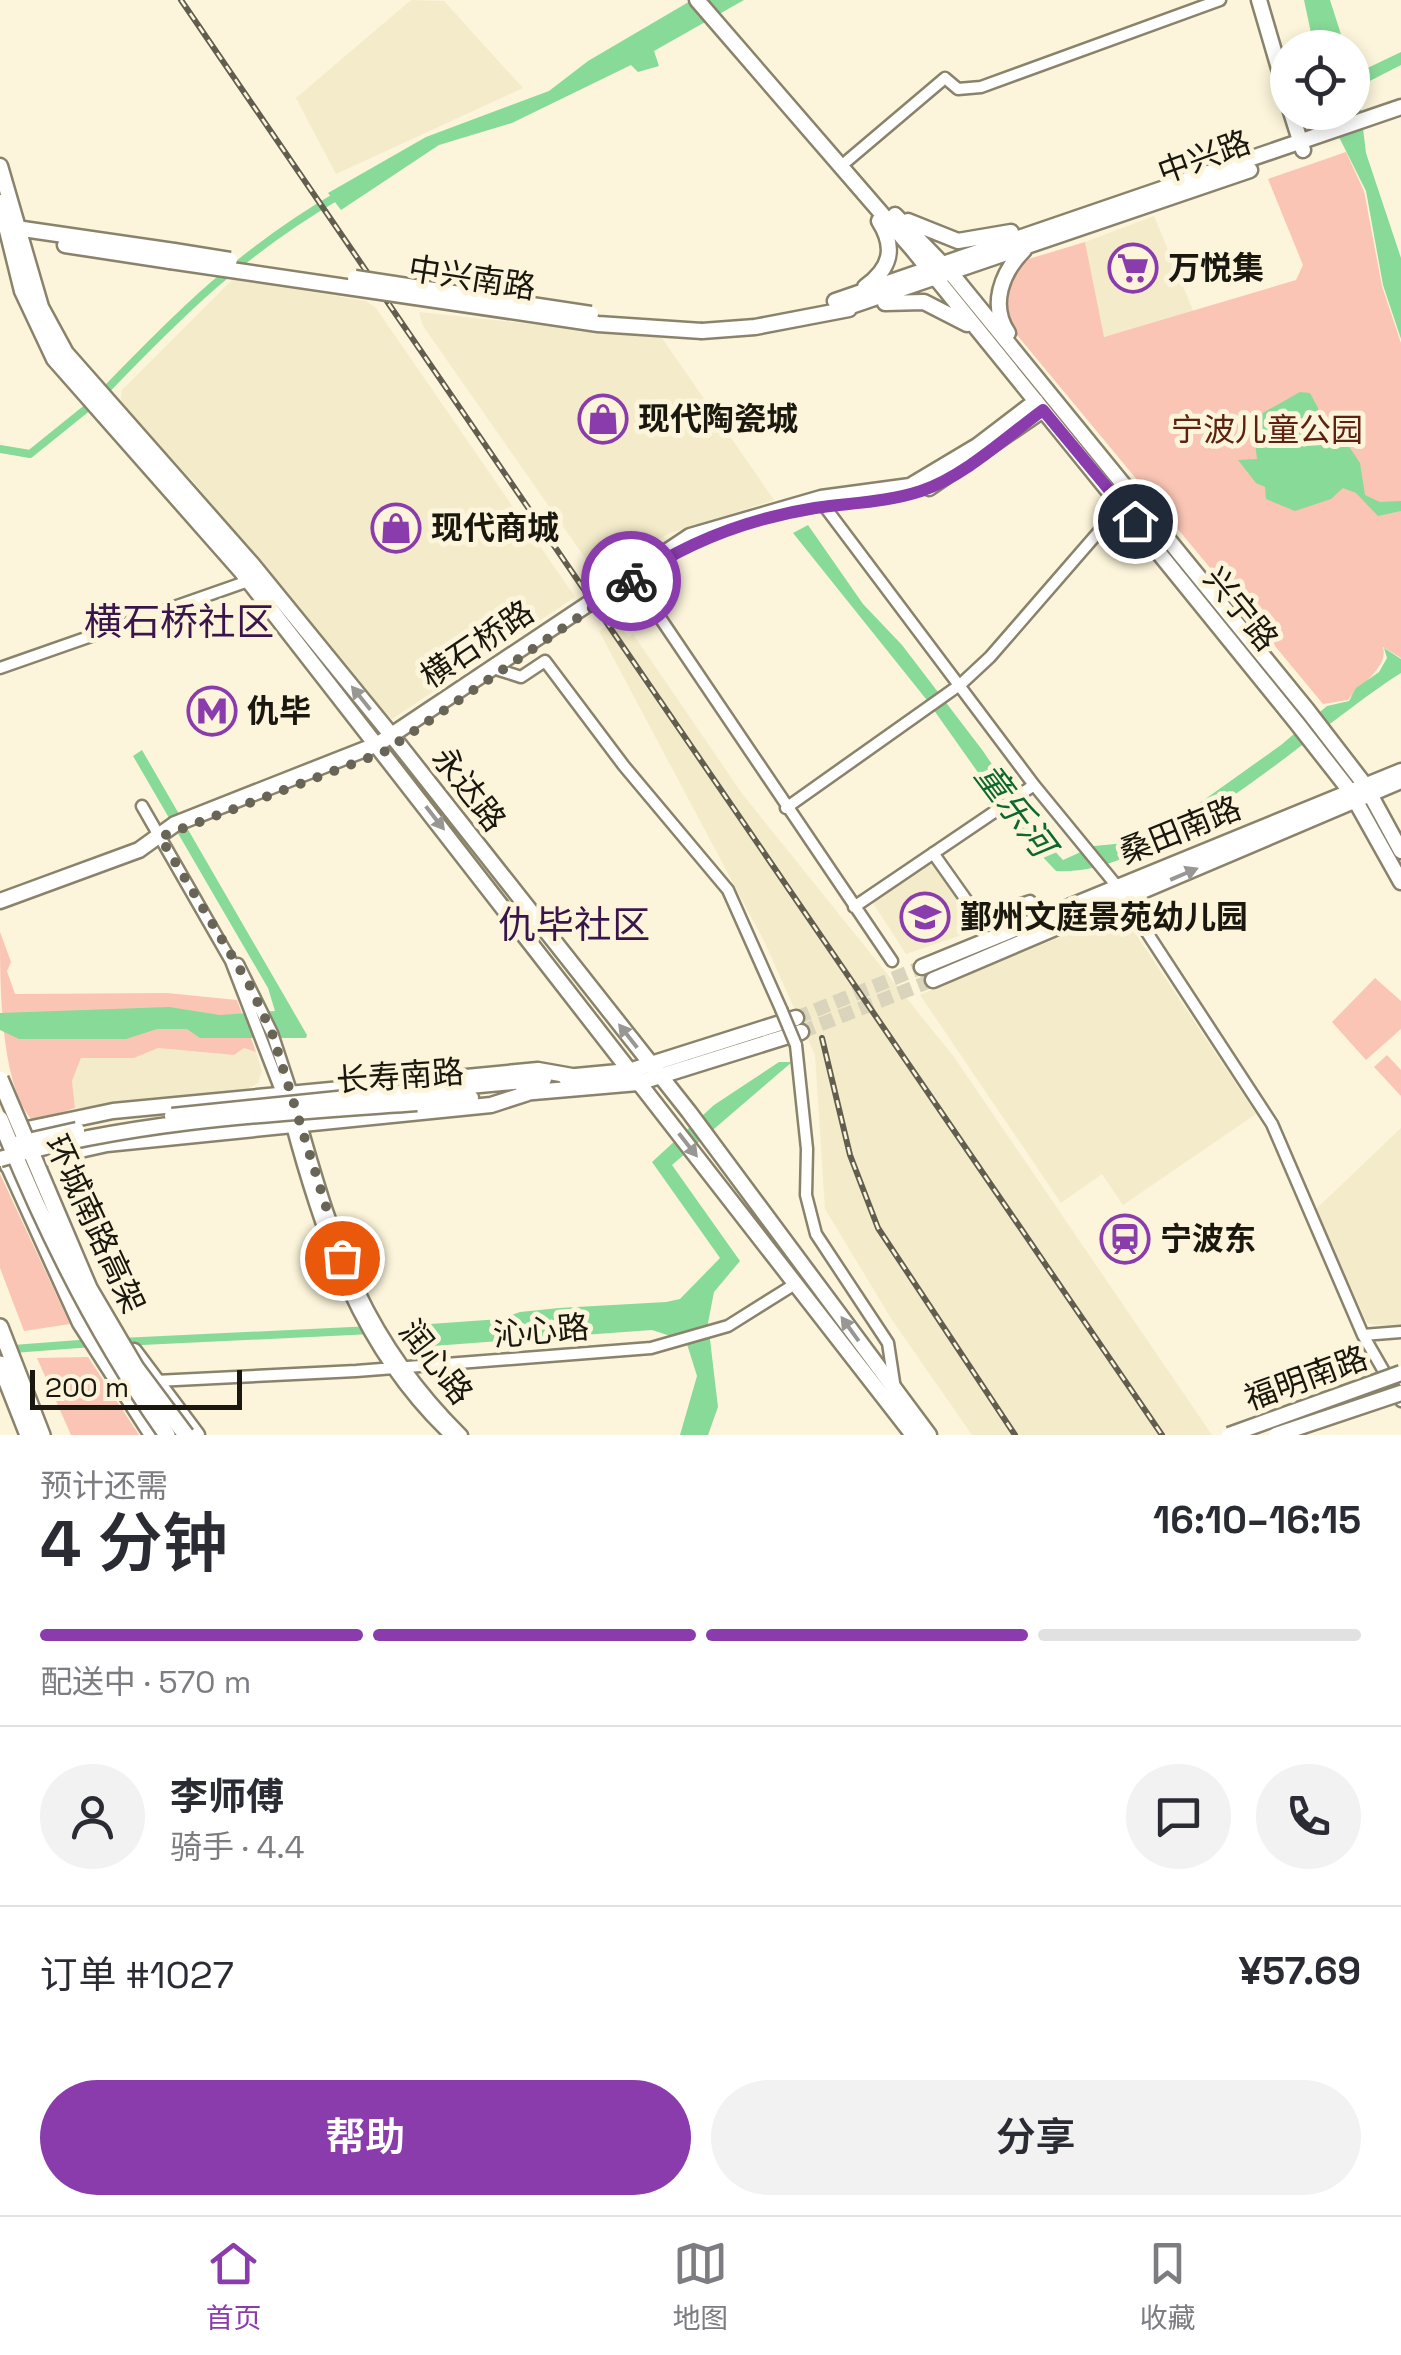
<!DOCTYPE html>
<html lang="zh">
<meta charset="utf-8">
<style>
body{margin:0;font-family:"Space Grotesk","Noto Sans SC",sans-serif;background:#f2f2f3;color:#2b2b33;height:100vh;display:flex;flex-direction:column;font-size:38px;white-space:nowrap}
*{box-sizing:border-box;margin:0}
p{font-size:32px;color:#7c7c81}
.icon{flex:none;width:55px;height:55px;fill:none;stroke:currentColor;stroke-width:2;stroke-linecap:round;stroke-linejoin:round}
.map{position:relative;height:1435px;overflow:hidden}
.side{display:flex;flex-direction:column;background:#fff;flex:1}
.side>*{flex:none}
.controls{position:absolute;left:1270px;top:30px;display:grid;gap:20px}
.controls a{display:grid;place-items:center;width:100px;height:100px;border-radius:50%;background:#fff;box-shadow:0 5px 15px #0003;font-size:50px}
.scale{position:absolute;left:30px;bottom:25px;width:212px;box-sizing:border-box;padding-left:10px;border:5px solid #1a170e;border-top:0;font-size:28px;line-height:35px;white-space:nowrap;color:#1a170e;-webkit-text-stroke:8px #fcf5db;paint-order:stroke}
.pin{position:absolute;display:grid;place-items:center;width:85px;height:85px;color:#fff;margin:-42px;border:5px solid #fff;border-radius:50%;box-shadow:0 2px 10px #0007}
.courier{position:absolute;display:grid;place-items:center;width:100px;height:100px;margin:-50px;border:8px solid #8a3cad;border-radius:50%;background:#fff;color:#222;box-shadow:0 2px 12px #0007}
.head em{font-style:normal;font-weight:600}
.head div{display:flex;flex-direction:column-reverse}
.head{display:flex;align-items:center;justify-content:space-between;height:170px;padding:0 40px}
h1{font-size:65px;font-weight:600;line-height:75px}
.bar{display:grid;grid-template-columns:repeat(4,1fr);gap:15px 10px;align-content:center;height:120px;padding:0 40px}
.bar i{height:12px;border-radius:8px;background:#e1e1e2}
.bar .active{background:#8a3cad}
.bar p{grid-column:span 4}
.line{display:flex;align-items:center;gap:25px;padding:0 40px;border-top:2px solid #e1e1e2}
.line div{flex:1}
.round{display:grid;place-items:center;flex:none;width:105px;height:105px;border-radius:52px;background:#f2f2f3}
.primary-button{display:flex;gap:20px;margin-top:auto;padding:20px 40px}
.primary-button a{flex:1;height:115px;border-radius:60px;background:#8a3cad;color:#fff;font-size:40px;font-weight:600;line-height:115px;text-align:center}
.primary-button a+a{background:#f2f2f3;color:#2b2b33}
.tab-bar{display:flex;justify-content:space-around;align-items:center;height:140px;border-top:2px solid #e1e1e2;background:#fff;font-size:28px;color:#7c7c81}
.tab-bar a{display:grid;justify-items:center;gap:5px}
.tab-bar .active{color:#8a3cad}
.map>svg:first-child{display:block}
.built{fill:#f4ebca}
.green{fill:#fac5b4}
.water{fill:#88da98}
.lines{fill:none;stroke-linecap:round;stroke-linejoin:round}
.canal{stroke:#88da98;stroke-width:8}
.major-tunnel{stroke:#dad4bc;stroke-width:14;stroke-dasharray:14 7;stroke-linecap:butt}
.minor-casing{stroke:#8a836c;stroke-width:15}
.major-casing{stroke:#8a836c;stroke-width:19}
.highway-casing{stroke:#8a836c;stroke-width:20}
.minor{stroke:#fff;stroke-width:10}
.major{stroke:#fff;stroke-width:14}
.highway{stroke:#fff;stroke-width:15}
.rail-casing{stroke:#625e4f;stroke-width:6}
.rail{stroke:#fcf5db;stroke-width:2.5;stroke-dasharray:8;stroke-linecap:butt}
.minor-bridge-casing{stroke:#8a836c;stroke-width:15;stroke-linecap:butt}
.major-bridge-casing{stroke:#8a836c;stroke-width:19;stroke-linecap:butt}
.highway-bridge-casing{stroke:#8a836c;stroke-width:20;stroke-linecap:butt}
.minor-bridge{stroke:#fff;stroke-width:10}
.major-bridge{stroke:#fff;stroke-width:14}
.highway-bridge{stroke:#fff;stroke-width:15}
.oneway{fill:#989793}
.done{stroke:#696556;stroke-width:10;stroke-dasharray:0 18}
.route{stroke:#8a3cad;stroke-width:12}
.labels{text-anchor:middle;stroke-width:10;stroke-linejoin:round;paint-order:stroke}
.street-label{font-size:32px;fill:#1a170e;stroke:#fcf5db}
.poi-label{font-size:32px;font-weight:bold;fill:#1a170e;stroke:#fcf5db;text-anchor:start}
.park-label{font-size:32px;fill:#5c210f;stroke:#fcf5db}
.water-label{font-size:35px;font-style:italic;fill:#0d682e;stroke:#fcf5db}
.quarter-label{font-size:38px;fill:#3a154b;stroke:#fcf5db}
</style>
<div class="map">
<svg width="1401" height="1435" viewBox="0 0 1401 1435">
<rect width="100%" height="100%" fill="#fcf5db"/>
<!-- built -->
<path class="built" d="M 411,0 L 444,1 L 523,88 L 336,174 L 296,98 Z
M 1154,216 L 1194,313 L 1103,337 L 1085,242 Z
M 233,279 L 366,301 L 376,308 L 575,597 L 392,719 L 381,714 L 193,481 L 120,404 L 122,390 Z
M 419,312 L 662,338 L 774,500 L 668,534 L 599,578 L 423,326 Z
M 615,619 L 628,637 L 633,634 L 743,795 L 954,1057 L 1212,1435 L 972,1435 L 892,1320 L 825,1209 L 815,1055 L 765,943 L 599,631 Z
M 931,860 L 979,929 L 906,954 L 871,900 Z
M 1121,912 L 1256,1114 L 1123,1205 L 1102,1174 L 1061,1203 L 920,995 Z
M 158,1048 L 234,1055 L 244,1048 L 256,1052 L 262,1071 L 258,1083 L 242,1092 L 75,1108 L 72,1081 L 81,1058 L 134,1058 Z
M 1401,1128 L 1401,1325 L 1377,1325 L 1367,1323 L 1316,1209 Z"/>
<!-- green -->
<path class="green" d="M 1346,152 L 1364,191 L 1382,286 L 1401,343 L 1401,658 L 1383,647 C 1389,667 1360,684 1348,700 L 1323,704 L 1007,323 L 990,290 L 1002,267 L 1085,242 L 1104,337 L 1296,280 L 1303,265 L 1268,179 Z
M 0,932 L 11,962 L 7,971 L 15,994 L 167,993 L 237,1000 L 256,1052 L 244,1048 L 234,1055 L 158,1048 L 134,1058 L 81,1058 L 72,1081 L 75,1108 L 33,1121 C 0,1086 0,985 0,932 Z
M 1375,978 L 1401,1001 L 1401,1029 L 1366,1060 L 1332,1022 Z
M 1387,1055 L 1401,1070 L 1401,1096 L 1374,1067 Z
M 0,1174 L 70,1324 L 24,1331 L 0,1268 Z
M 88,1357 L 139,1435 L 71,1435 L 37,1358 Z"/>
<!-- water -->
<path class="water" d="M 692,0 L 744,0 L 654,51 L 659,66 L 638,72 L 631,65 L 512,123 L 439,145 L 341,210 L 328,193 L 426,137 L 549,91 L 588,61 Z
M 1304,0 L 1330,0 L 1345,47 L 1314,47 Z
M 1401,52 L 1401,65 L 1358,87 L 1366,153 L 1401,258 L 1401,339 L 1383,285 L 1366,191 L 1327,113 L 1352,112 L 1353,70 L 1355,74 Z
M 1300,392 L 1310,393 L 1318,408 L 1316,432 L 1328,442 L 1346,442 L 1360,463 L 1365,495 L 1380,502 L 1401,501 L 1401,511 L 1378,516 L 1356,493 L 1343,488 L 1331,499 L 1295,511 L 1266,499 L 1265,487 L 1256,483 L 1238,460 L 1257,459 L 1252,419 Z
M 808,525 L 863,604 L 902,645 L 983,751 L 1038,833 L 1063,860 L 1094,846 L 1136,842 L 1173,822 L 1281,745 L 1327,706 L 1349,701 L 1356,688 L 1379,672 L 1387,658 L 1384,648 L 1401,659 L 1401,673 C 1316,726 1157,879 1056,871 L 1023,836 L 926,699 L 793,533 Z
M 142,750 L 307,1035 L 306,1038 L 200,1038 L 187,1029 L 157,1029 L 126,1039 L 19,1039 L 0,1030 L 0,1013 L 169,1007 L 220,1015 L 275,1011 L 268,988 L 133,756 Z
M 779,1062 L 792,1062 L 672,1165 L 740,1261 L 714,1292 L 708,1323 L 718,1407 L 708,1435 L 680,1435 L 697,1376 L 686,1341 L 652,1330 L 433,1346 L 430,1324 L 500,1319 L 520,1312 L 559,1308 L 666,1302 L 680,1299 L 720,1258 L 652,1162 L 714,1105 Z"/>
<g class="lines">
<!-- canal -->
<path class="canal" d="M 102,394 C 180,313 241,252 339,195
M 0,449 L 30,454 L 92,404
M 121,1342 L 372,1330
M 0,1350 L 92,1343"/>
<!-- major-tunnel -->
<path class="major-tunnel" d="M 796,1018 L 922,967
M 801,1032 L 933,980"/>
<!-- minor casing -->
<g class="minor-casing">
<path id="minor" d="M 847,161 L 945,78 L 958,89 L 981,87 L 1220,0
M 825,507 L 1034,785 L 1116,885 L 1272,1124 L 1363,1335 L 1401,1401
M 642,591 L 892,961
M 0,668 L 254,579
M 499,670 L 521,677 L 545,661 L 624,766 L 728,890 L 781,1009
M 142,806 L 231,961 L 285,1101
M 786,808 L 961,684 L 990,657 L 1122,505
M 933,853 L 979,918 L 1030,901
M 854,907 L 1034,785
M 238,964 L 272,1033 L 294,1100
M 796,1045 L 807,1149 L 806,1195 L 816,1234 L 888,1343 L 895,1389
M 300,1121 C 336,1248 365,1339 462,1435
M 291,1122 C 322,1238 360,1350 450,1435
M 1363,1335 L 1401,1332
M 156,1381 L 356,1371 L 651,1348 L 728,1326 L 795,1284"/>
</g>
<!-- major casing -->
<g class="major-casing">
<path id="major" d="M 697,0 L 914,251 L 1296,722 L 1350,791 L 1401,882
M 1259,0 L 1288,99
M 1291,112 L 1303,150
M 0,166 L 41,307 L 66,353 L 252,564 L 397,742 L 689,1112 L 929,1435
M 0,202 L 22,291 L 54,359 L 240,570 L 913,1435
M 895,215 L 951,273 L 1308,711 L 1365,785 L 1401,851
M 908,221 L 958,241 L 1011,232
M 16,228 L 174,251
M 65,245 L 170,261
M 865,287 C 891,268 896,248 879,221
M 835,301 L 1401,107
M 885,303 L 924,302 L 967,324
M 845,308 L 1250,170
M 702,331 L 755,327 L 849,309
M 1008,333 C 989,305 1002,272 1024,250
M 929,488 L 1043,410
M 0,901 L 139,850 L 175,824 L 378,744 L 690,536 L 821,498 L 910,486 L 977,446 L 1036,401
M 922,967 L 1401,771
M 933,980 L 1401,781
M 565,1077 L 629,1071 L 796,1018
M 415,1091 L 544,1079
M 522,1093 L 638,1083 L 801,1032
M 417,1103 L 471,1098
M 13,1132 L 113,1111 L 538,1070 L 572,1076
M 0,1147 L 80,1323 L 152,1435
M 8,1166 L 107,1144 L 491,1105 L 528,1093
M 134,1351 L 197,1435"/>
</g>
<!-- highway casing -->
<g class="highway-casing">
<path id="highway" d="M 0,1327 L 42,1435
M 0,1364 L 28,1435"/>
</g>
<!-- minor -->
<use href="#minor" class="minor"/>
<!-- major -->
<use href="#major" class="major"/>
<!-- highway -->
<use href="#highway" class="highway"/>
<!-- rail casing -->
<g class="rail-casing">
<path id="rail" d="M 181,0 L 1162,1435
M 822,1038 L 850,1155 L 878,1228 L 1015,1435"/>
</g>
<!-- rail -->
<use href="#rail" class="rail"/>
<!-- minor-bridge casing -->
<g class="minor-bridge-casing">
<path id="minor-bridge" d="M 781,1009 L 796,1045"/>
</g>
<!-- major-bridge casing -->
<g class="major-bridge-casing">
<path id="major-bridge" d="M 174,251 L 230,260
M 170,261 L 598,324 L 702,331
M 355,278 L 591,314
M 172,1116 L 415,1091
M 15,1144 L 77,1130
M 0,1159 C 135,1120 278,1113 417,1103
M 1229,1435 L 1401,1373
M 1276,1435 L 1401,1393"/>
</g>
<!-- highway-bridge casing -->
<g class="highway-bridge-casing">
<path id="highway-bridge" d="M 0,1079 L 89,1288 L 136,1368 L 186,1435
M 0,1119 C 44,1229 98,1338 167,1435"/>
</g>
<!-- minor-bridge -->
<use href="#minor-bridge" class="minor-bridge"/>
<!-- major-bridge -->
<use href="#major-bridge" class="major-bridge"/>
<!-- highway-bridge -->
<use href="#highway-bridge" class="highway-bridge"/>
</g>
<!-- one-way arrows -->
<defs><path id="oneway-solid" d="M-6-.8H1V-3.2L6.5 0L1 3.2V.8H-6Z" transform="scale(2.5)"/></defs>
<g class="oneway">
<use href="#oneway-solid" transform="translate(361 698) rotate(-129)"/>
<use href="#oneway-solid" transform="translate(435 818) rotate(52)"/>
<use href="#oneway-solid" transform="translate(1184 874) rotate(-23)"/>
<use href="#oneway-solid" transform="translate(628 1036) rotate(-128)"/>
<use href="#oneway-solid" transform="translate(688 1145) rotate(52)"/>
<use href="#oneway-solid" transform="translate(850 1329) rotate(-126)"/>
</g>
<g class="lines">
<!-- done -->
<path class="done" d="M 342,1258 L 272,1033 L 250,986 L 160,837 L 384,752 L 631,581"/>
<!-- route -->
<path class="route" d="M 631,581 C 686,542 748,519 815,508 C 849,503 888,502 921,491 C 965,476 1006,437 1043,410 L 1135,521"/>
</g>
<!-- icons -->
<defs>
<g id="supermarket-ring" transform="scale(2.5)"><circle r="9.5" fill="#fcf5db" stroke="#8a3cad" stroke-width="1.5"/><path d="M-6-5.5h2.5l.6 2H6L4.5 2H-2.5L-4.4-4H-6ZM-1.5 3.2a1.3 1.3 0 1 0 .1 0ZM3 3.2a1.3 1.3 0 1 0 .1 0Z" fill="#8a3cad"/></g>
<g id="shop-ring" transform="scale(2.5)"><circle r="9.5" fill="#fcf5db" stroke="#8a3cad" stroke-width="1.5"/><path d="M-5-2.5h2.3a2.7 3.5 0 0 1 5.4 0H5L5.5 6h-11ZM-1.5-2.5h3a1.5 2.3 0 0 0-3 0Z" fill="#8a3cad"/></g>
<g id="metro-ring" transform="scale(2.5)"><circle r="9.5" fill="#fcf5db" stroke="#8a3cad" stroke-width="1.5"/><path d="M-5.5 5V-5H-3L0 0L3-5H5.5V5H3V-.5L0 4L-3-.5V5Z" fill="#8a3cad"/></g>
<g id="school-ring" transform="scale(2.5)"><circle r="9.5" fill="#fcf5db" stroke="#8a3cad" stroke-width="1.5"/><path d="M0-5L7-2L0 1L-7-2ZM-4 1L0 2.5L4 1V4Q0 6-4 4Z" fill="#8a3cad"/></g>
<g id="station-ring" transform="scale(2.5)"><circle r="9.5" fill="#fcf5db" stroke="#8a3cad" stroke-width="1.5"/><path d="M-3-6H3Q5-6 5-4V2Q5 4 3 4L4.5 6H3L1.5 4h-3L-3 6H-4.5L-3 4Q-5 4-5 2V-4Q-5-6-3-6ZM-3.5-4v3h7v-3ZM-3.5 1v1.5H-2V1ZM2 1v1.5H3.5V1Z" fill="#8a3cad"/></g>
</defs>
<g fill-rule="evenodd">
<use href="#supermarket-ring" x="1133" y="268"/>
<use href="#shop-ring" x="603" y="419"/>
<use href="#shop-ring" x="396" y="528"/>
<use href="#metro-ring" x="212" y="711"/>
<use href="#school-ring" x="925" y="917"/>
<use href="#station-ring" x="1125" y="1239"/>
</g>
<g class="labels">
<!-- street labels -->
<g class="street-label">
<text transform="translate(1204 157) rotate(-20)" y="11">中兴路</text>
<text transform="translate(472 278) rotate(9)" y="11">中兴南路</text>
<text transform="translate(1241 609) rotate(51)" y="11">兴宁路</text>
<text transform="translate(477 644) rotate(-34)" y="11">横石桥路</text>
<text transform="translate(469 789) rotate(52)" y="11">永达路</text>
<text transform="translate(1180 830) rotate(-22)" y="11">桑田南路</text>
<text transform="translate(400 1076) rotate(-4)" y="11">长寿南路</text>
<text transform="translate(95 1224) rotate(65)" y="11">环城南路高架</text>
<text transform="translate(541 1331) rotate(-5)" y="11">沁心路</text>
<text transform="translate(436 1362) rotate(52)" y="11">润心路</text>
<text transform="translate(1306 1378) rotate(-20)" y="11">福明南路</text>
</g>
<!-- poi labels -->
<g class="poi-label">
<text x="1168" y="279">万悦集</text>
<text x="638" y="430">现代陶瓷城</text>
<text x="431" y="539">现代商城</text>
<text x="247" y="722">仇毕</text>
<text x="960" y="928">鄞州文庭景苑幼儿园</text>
<text x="1160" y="1250">宁波东</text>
</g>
<!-- park labels -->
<g class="park-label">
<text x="1267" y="441">宁波儿童公园</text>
</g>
<!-- water labels -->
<g class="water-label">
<text transform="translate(1015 810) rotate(53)" y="12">童乐河</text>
</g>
<!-- quarter labels -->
<g class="quarter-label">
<text x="179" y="635">横石桥社区</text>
<text x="574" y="938">仇毕社区</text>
</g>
</g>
</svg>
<div class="controls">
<a><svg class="icon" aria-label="locate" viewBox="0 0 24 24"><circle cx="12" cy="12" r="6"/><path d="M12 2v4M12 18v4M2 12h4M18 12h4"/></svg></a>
</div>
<div class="scale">200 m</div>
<div class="pin" style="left:342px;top:1258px;background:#ea580c"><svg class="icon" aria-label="bag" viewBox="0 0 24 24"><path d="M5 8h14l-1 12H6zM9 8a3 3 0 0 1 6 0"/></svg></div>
<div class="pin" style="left:1135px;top:521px;background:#1f2937"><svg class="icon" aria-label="home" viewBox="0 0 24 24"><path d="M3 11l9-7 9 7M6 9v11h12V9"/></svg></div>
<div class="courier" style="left:631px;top:581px"><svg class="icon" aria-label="bike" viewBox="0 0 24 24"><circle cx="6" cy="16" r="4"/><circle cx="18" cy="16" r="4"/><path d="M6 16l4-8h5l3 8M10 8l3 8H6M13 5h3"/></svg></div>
</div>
<section class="side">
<div class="head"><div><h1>4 分钟</h1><p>预计还需</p></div><em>16:10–16:15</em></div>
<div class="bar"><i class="active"></i><i class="active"></i><i class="active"></i><i></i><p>配送中 · 570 m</p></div>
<div class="line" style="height:180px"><a class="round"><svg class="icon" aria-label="person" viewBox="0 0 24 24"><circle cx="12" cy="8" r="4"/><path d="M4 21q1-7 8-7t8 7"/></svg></a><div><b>李师傅</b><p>骑手 · 4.4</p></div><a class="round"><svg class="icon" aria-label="chat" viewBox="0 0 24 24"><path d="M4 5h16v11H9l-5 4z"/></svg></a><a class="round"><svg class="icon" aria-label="phone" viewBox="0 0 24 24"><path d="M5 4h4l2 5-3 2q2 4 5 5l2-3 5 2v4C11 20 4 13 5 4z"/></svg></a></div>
<div class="line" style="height:130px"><div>订单 #1027</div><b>¥57.69</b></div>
<div class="primary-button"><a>帮助</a><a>分享</a></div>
</section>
<nav class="tab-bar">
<a class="active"><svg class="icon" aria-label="home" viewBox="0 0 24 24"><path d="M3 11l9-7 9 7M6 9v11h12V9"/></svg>首页</a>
<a><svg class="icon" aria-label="map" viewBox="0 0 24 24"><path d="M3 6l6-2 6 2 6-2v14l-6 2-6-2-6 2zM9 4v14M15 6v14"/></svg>地图</a>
<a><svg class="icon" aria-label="saved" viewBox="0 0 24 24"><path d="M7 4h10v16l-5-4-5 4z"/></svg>收藏</a>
</nav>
